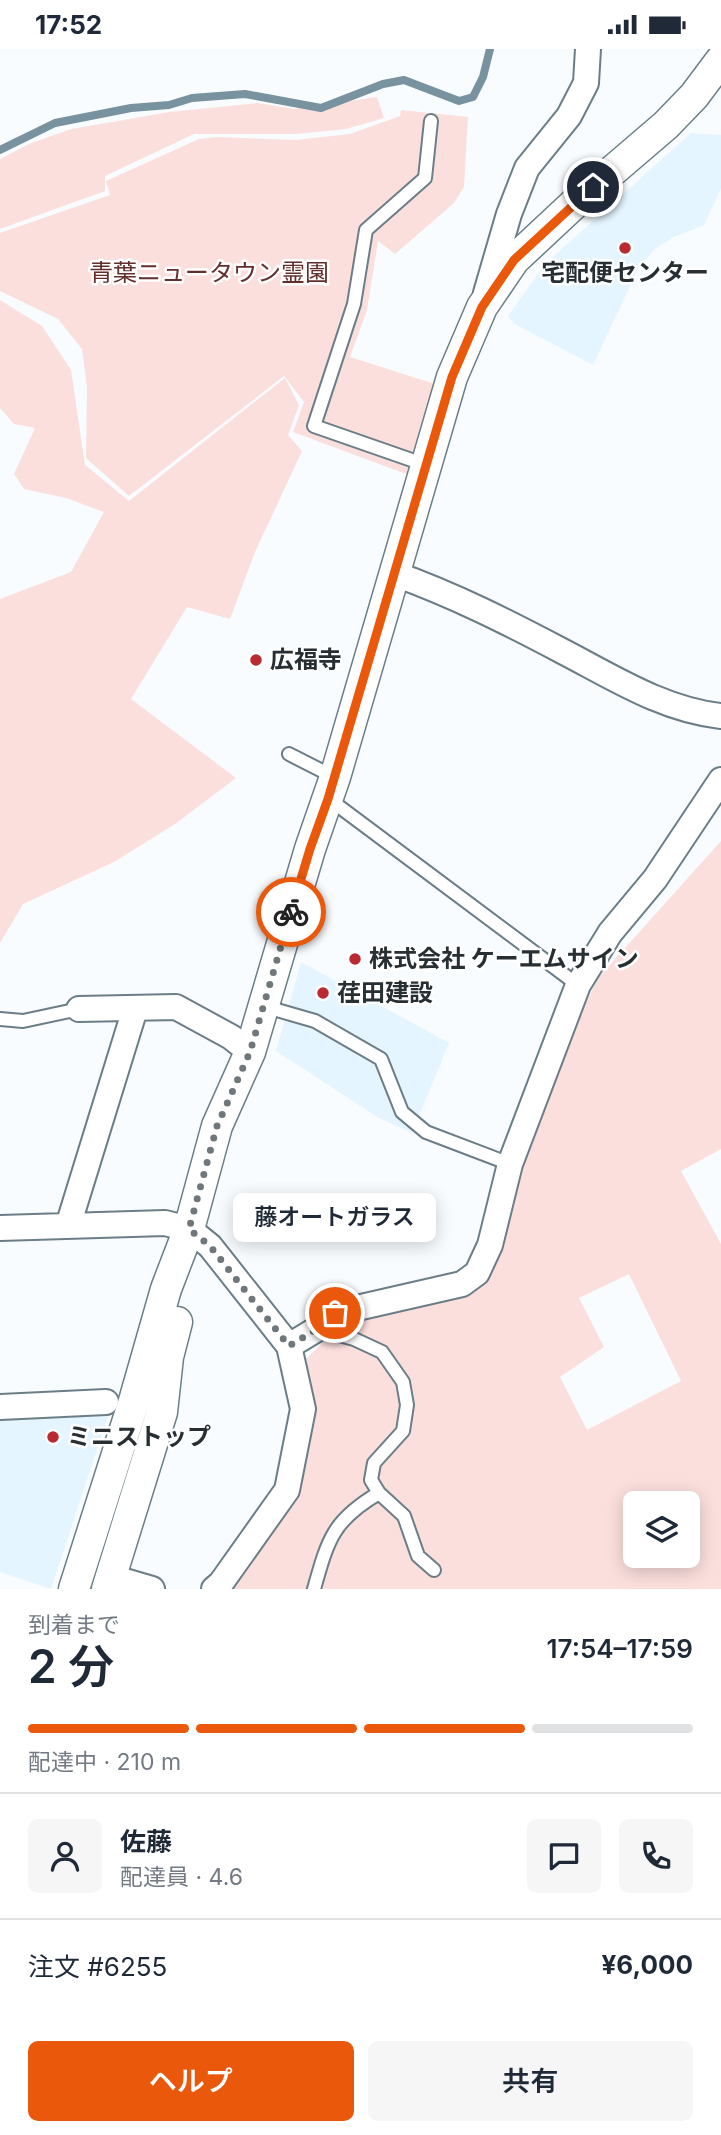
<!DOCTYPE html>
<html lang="ja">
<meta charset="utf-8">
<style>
body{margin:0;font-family:Inter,"Noto Sans JP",sans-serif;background:#f6f6f7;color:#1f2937;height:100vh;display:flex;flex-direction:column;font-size:26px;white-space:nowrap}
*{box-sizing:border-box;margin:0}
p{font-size:23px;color:#747a83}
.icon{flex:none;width:38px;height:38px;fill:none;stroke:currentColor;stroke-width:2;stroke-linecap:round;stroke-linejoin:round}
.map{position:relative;height:1540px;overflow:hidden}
.drawer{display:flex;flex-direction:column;background:#fff;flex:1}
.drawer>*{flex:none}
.controls{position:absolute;left:623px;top:1442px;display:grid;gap:14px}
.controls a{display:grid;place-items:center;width:77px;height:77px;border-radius:10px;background:#fff;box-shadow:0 4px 18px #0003;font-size:35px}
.pin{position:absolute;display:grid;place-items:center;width:60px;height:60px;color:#fff;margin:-30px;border:4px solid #fff;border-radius:50%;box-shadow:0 2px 7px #0007}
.courier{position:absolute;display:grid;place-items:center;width:70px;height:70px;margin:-35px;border:5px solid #ea580c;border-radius:50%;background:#fff;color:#222;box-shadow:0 2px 9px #0007}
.bubble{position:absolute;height:49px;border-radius:10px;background:#fff;box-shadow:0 4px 18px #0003;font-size:23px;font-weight:600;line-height:49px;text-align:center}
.headline em{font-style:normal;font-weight:600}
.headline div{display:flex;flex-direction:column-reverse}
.headline{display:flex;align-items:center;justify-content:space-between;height:119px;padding:0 28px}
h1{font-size:46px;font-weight:600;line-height:52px}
.bar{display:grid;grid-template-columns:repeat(4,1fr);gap:10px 7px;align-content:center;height:84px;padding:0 28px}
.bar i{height:9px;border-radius:5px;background:#e0e1e3}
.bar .selected{background:#ea580c}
.bar p{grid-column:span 4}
.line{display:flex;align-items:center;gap:18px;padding:0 28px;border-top:2px solid #e0e1e3}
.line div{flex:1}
.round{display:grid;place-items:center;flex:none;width:74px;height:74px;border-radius:10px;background:#f6f6f7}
.primary-button{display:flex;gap:14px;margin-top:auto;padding:14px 28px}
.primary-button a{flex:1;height:80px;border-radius:10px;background:#ea580c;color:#fff;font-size:28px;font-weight:600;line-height:80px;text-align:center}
.primary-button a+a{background:#f6f6f7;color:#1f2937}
.status{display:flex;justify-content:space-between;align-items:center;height:49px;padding:0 35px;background:#fff;direction:ltr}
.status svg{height:19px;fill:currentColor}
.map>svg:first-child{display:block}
.built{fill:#e4f5ff}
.green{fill:#fbdfdd;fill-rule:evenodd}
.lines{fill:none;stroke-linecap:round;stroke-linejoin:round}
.stream{stroke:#7892a0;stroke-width:8}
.service-casing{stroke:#6b7e88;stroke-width:16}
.minor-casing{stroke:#6b7e88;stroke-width:28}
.tertiary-casing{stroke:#6b7e88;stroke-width:33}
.service{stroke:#fff;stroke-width:12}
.minor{stroke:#fff;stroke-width:24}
.tertiary{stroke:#fff;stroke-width:30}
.done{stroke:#70777a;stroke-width:7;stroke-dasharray:0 12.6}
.route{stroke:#ea580c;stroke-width:9}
.poi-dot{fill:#ba2a31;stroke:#fff;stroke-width:2.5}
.labels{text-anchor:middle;stroke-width:5;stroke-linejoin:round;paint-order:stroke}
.park-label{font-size:24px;fill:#622f2c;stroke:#fff}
.poi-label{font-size:24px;font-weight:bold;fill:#272f33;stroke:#fff;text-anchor:start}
</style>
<div class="status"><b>17:52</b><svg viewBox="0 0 49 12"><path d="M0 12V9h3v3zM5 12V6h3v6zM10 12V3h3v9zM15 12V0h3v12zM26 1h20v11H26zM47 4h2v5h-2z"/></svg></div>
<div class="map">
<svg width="721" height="1540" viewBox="0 0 721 1540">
<rect width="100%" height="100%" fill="#f8fcff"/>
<!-- built -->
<path class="built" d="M 691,84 L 721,86 L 721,140 L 704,176 L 674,188 L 655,200 L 639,218 L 593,316 L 513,274 L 508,267 L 545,215 Z
M 301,913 L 449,994 L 412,1084 L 379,1069 L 276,1002 Z
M 111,1358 L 51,1540 L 0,1523 L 0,1365 Z"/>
<!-- green -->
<path class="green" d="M 377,48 L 384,69 L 346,80 L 296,85 L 194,85 L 105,127 L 105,142 L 0,180 L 0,110 L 29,95 L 71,80 L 118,72 L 169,63 L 258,54 L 294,60 Z
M 401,61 L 468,68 L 464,138 L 454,154 L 395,205 L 378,192 L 367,261 L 350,308 L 438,336 L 414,428 L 293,383 L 304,353 L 284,327 L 129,447 L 86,409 L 87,338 L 82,300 L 58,270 L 0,242 L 0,184 L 110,146 L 106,132 L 199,90 L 217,88 L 295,91 L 350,85 L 400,67 Z
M 0,251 L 42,277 L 71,321 L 85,416 L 129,452 L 285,329 L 299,356 L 288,386 L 302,402 L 255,503 L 230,570 L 187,558 L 131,650 L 236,729 L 175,775 L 114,813 L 23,855 L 0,894 L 0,550 L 71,523 L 104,463 L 66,449 L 24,440 L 14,425 L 35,379 L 14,375 L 0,359 Z
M 721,792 L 721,1100 L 681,1122 L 721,1195 L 721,1540 L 220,1540 L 276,1465 L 303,1313 L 346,1271 L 454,1245 L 522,1103 L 542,1045 L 598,929 ZM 629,1225 L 681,1332 L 587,1381 L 560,1328 L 604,1298 L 579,1249 ZM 635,1454 L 688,1454 L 688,1507 L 635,1507 Z"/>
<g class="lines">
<!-- stream -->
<path class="stream" d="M 0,101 L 55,74 L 131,59 L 169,56 L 192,49 L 245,45 L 321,59 L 383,35 L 404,31 L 459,52 L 473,48 L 483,28 L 490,0"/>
<!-- service casing -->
<g class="service-casing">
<path id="service" d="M 426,416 L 314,377 L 354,255 L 366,181 L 425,129 L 431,72
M 289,705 L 334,728
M 329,750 L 578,936
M 263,957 L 315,972 L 381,1010 L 402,1063 L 426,1083 L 510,1115
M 0,970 L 23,972 L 79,960
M 317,1280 L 354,1290 L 382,1303 L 403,1333 L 407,1356 L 403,1382 L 374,1414 L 371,1431 L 379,1444 L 404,1467 L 418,1507 L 434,1521
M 314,1540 C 328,1490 333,1471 379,1444"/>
</g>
<!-- minor casing -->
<g class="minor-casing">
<path id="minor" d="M 486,244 L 509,165 L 527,119 L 569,67 L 586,34 L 588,0
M 395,525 C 454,546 509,574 564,603 C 614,629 664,661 721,667
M 79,960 L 176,958 L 231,988 L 250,1003
M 68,1177 L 135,960
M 0,1179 L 165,1174 L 189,1180 L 210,1197 L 289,1297 L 303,1360 L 287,1441 L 221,1534 L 214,1540
M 289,1297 L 317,1280 L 335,1264 L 462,1235 L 477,1224 L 490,1196 L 510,1115 L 578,936 L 610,884 L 655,830 L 721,731
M 0,1358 L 106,1353
M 111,1528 L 152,1540"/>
</g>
<!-- tertiary casing -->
<g class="tertiary-casing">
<path id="tertiary" d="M 74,1540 L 134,1352 L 166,1240 L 189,1180 L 217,1077 L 250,1003 L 310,800 L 335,728 L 452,328 L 482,258 L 514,211 L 575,154 L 666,76 L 694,47 L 721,11
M 107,1540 L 162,1363 L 168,1308 L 177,1273"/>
</g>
<!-- service -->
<use href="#service" class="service"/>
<!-- minor -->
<use href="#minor" class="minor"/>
<!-- tertiary -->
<use href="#tertiary" class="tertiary"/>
</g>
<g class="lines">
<!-- done -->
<path class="done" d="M 291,863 L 250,1003 L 217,1077 L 189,1180 L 210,1197 L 289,1297 L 317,1280 L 335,1264"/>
<!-- route -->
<path class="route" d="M 291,863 L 310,800 L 328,750 L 452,328 L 482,258 L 514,211 L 593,138"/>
</g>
<!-- markers -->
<g class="poi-dot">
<circle cx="625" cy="199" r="7"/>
<circle cx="256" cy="611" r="7"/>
<circle cx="355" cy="910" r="7"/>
<circle cx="323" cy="944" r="7"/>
<circle cx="53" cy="1388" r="7"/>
</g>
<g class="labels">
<!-- park labels -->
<g class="park-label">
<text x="209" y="232">青葉ニュータウン霊園</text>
</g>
<!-- poi labels -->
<g class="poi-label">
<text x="625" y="232" text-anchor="middle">宅配便センター</text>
<text x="270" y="619">広福寺</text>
<text x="369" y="918">株式会社 ケーエムサイン</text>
<text x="337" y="952">荏田建設</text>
<text x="67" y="1396">ミニストップ</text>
</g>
</g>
</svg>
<div class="controls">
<a><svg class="icon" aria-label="layers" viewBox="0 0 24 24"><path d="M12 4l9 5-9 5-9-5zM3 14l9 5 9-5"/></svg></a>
</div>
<div class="pin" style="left:335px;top:1264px;background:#ea580c"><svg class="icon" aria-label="bag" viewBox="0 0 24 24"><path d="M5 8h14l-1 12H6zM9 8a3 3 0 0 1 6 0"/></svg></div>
<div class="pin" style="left:593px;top:138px;background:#1f2937"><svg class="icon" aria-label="home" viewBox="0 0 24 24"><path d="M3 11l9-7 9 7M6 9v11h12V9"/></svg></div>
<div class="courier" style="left:291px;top:863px"><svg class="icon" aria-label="bike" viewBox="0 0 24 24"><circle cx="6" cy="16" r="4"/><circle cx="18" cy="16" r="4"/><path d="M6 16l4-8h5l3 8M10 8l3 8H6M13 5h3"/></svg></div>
<div class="bubble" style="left:233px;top:1144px;width:203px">藤オートガラス</div>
</div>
<section class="drawer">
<div class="headline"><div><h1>2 分</h1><p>到着まで</p></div><em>17:54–17:59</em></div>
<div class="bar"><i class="selected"></i><i class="selected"></i><i class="selected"></i><i></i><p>配達中 · 210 m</p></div>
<div class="line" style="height:126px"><a class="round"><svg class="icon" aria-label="person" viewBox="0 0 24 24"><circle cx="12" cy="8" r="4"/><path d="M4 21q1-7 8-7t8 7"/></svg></a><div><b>佐藤</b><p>配達員 · 4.6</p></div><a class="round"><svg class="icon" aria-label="chat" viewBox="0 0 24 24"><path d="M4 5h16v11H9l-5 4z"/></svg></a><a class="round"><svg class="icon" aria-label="phone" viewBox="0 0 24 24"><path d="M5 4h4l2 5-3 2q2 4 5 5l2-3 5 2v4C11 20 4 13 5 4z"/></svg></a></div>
<div class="line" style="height:91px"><div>注文 #6255</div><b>¥6,000</b></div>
<div class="primary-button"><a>ヘルプ</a><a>共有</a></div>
</section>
